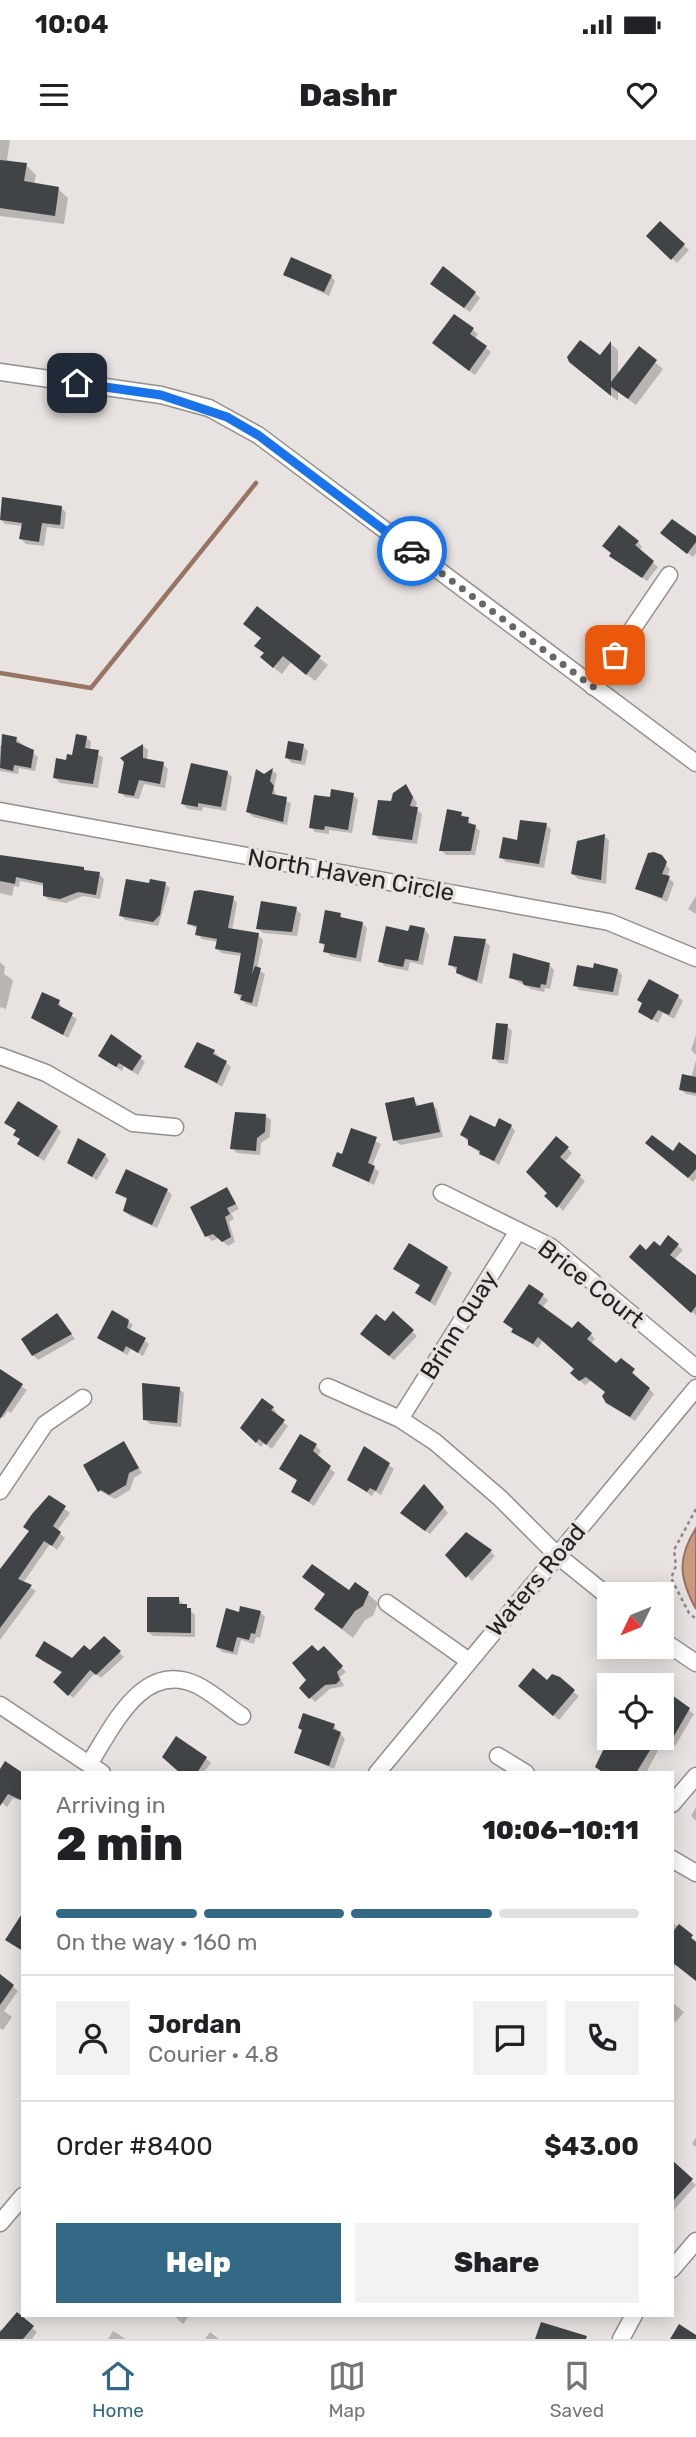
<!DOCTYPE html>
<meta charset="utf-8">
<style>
body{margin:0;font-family:Rubik,sans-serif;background:#f2f2f2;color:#202124;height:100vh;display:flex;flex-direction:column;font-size:26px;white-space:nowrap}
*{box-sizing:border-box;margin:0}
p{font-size:23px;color:#757577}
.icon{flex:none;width:38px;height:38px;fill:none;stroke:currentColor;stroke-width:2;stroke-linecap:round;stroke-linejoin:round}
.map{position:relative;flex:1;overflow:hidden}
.drawer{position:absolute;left:21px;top:1631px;width:653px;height:546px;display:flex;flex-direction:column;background:#fff;border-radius:0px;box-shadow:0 4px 18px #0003}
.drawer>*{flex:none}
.needle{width:46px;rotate:227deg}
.buttons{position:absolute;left:597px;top:1442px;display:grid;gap:14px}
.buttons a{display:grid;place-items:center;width:77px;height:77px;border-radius:0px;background:#fff;box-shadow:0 4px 18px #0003;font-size:35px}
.pin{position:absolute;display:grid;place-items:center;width:60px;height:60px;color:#fff;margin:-30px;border-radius:14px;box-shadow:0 4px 10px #0006}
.courier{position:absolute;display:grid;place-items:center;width:70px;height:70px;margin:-35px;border:5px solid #1a73e8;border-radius:50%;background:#fff;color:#222;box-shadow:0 2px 9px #0007}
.overview em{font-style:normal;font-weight:800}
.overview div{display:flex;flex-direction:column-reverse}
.overview{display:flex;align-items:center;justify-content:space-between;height:119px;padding:0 35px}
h1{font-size:46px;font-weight:800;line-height:52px}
.bar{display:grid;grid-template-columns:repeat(4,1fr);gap:10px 7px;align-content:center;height:84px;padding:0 35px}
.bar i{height:9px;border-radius:5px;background:#e0e0e0}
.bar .selected{background:#346985}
.bar p{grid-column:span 4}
.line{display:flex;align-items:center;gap:18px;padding:0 35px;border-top:2px solid #e0e0e0}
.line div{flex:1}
.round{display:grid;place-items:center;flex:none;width:74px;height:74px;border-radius:0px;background:#f2f2f2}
.button{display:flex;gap:14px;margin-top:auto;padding:14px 35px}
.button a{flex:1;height:80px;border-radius:0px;background:#346985;color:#fff;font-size:28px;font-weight:800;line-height:80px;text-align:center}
.button a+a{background:#f2f2f2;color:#202124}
.status{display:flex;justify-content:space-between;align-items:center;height:49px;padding:0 35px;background:#fff;direction:ltr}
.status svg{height:19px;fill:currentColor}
header{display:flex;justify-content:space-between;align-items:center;height:91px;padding:0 35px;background:#fff;font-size:32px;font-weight:800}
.menu{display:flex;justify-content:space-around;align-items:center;height:98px;border-top:2px solid #e0e0e0;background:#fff;font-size:19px;color:#757577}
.menu a{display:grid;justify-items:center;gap:4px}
.menu .selected{color:#346985}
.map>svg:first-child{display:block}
.water{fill:#c9987d;stroke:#987562;stroke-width:2}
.shadow{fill:#0003}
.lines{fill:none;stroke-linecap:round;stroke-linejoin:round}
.stream{stroke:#987562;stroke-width:4.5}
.building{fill:#404447}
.minor-casing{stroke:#948f8c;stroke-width:19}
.path{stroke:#8a8684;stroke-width:2.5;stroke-dasharray:3.5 3.5;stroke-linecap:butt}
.minor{stroke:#fff;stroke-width:16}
.done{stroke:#696664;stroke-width:7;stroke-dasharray:0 12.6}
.route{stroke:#1a73e8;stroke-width:9}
.labels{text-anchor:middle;stroke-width:7;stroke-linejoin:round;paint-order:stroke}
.street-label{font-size:24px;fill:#252322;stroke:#e8e3e0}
</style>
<div class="status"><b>10:04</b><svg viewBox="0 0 49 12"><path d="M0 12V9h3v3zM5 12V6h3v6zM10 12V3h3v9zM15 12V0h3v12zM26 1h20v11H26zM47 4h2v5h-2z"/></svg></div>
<header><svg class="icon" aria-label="menu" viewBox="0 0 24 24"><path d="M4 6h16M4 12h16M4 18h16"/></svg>Dashr<svg class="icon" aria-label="heart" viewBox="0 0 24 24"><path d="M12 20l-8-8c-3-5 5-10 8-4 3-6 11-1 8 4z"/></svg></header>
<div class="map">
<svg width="696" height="2199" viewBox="0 0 696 2199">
<rect width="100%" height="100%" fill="#e8e3e0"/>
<!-- water -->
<path class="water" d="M 696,1388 L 696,1469 C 679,1438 677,1418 696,1388 Z"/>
<!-- shadow -->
<path class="shadow" d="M 0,0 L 10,0 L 7,20 L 26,25 L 36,35 L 34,44 L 58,49 L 68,58 L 64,84 L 0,76 Z
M 660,83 L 689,110 L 677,123 L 648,96 Z
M 285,135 L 331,136 L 335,141 L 329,156 Z
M 437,149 L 475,153 L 480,158 L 470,172 Z
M 455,176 L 478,194 L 475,199 L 491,212 L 475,235 L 439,207 Z
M 611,204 L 618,210 L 618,236 L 639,209 L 663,229 L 636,265 L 618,252 L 618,261 L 579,229 L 601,217 Z
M 62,368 L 66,373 L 64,389 L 47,387 L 44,406 L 26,404 L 21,399 L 23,386 L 5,384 L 1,379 Z
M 667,398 L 696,398 L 696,413 L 693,417 Z
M 638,402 L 642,407 L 639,411 L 658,427 L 647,441 L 611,416 Z
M 257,468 L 328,525 L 315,541 L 291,522 L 282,534 L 270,525 Z
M 87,598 L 91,602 L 90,611 L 103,617 L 98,648 L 60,643 L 55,638 Z
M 16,599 L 38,617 L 35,631 L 19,628 L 18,634 L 0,631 L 0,606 Z
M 143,606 L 148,610 L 147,621 L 163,624 L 168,629 L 165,648 L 144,644 L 139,659 L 125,657 L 120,652 L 125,622 L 123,619 Z
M 303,606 L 308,611 L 305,625 L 292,623 L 287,618 Z
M 272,630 L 277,634 L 274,648 L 277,657 L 291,663 L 287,685 L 253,677 L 248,672 L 264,636 Z
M 227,632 L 232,637 L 226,671 L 203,667 L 202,671 L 188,669 L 183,664 Z
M 406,646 L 417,663 L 415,668 L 422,674 L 417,704 L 379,699 L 374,694 Z
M 353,655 L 358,660 L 352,693 L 329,690 L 329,694 L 315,692 L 311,687 Z
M 461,674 L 480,691 L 475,715 L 446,715 L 441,710 Z
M 546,685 L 551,689 L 544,728 L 506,722 L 501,717 Z
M 604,696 L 609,700 L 606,744 L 578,739 L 573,734 Z
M 656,715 L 670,729 L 667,737 L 674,743 L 667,762 L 637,748 Z
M 0,717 L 99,734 L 104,739 L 100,759 L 83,756 L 66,763 L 49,760 L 44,755 L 45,746 L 20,741 L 19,747 L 14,746 L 12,756 L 0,753 Z
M 165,744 L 170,748 L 158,786 L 125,780 L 121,775 L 150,745 Z
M 696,756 L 696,774 L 688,769 Z
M 233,758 L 237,763 L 232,791 L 258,795 L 263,800 L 257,829 L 265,834 L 257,867 L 246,864 L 236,853 L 242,816 L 221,813 L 217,808 L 218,802 L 202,799 L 197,794 L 198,789 L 189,784 Z
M 296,769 L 301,774 L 297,796 L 263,793 L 258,789 Z
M 340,775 L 345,780 L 362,783 L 367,788 L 361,822 L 330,816 L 321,802 Z
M 425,790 L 429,795 L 423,825 L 410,822 L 408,831 L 385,826 L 380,821 L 410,793 Z
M 485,801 L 490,806 L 482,844 L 463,837 L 450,824 Z
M 0,822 L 5,827 L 4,834 L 13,840 L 6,869 L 0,867 Z
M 549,825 L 554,830 L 550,849 L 545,848 L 544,852 L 531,849 L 511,838 Z
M 618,830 L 622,835 L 618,856 L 579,850 L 575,845 Z
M 678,856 L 683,861 L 674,879 L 663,873 L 658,883 L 640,872 Z
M 59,862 L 62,869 L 77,879 L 68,898 L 33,877 Z
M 507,886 L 512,891 L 508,924 L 499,923 L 494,918 Z
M 696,895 L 696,915 L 691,910 Z
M 214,912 L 231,927 L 222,947 L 186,926 Z
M 100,916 L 140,917 L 145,922 L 138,935 L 124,926 L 122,931 Z
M 696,920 L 696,956 L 686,954 L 681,949 L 691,938 Z
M 413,958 L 419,967 L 432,964 L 437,969 L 443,997 L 400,1005 L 395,1000 Z
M 266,976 L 271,980 L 270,997 L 261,1003 L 260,1015 L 237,1013 L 232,1008 Z
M 6,983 L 57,987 L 61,992 L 44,1021 L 19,1004 L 22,1000 L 15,994 L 17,991 Z
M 511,986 L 515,991 L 499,1025 L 474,1009 L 462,995 Z
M 352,990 L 381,1004 L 372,1026 L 379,1032 L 374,1045 L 334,1026 L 343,1016 Z
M 567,1008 L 572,1013 L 564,1023 L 585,1041 L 563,1071 L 528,1032 Z
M 652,1008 L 696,1018 L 696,1038 L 693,1042 Z
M 105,1015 L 109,1020 L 97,1040 L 69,1023 Z
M 227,1049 L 239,1069 L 231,1073 L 234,1079 L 229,1082 L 235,1102 L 228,1106 L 219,1098 L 212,1101 L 207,1096 L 193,1068 Z
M 167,1050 L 172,1055 L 157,1088 L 130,1076 L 125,1071 L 128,1060 L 117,1053 Z
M 669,1098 L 683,1110 L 674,1120 L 696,1137 L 696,1175 L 689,1170 L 646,1112 L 660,1109 Z
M 395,1128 L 447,1128 L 452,1133 L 435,1166 L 417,1153 L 421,1146 Z
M 543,1156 L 548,1160 L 542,1168 L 572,1190 L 591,1194 L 595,1199 L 591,1204 L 617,1226 L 621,1220 L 654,1254 L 635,1281 L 613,1267 L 608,1262 L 607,1253 L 592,1240 L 585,1245 L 577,1238 L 576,1229 L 543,1200 L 538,1208 L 513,1191 Z
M 393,1174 L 417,1196 L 394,1220 L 367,1199 Z
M 62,1180 L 75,1199 L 38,1220 L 33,1215 Z
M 128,1181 L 133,1185 L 130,1190 L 149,1204 L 143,1216 L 131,1209 L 127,1215 L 99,1198 Z
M 0,1231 L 27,1250 L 11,1273 L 8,1271 L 3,1278 L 0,1276 Z
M 179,1249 L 184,1253 L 181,1287 L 150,1284 L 145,1279 Z
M 273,1268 L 277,1273 L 275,1275 L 288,1286 L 272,1309 L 264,1303 L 261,1307 L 242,1288 Z
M 124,1303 L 142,1333 L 134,1338 L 130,1350 L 115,1359 L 100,1351 Z
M 316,1306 L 321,1311 L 317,1317 L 335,1333 L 314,1366 L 293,1352 L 298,1341 L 286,1333 Z
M 389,1325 L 394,1329 L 381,1355 L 375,1351 L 372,1356 L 349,1340 Z
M 429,1351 L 448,1373 L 430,1394 L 407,1378 Z
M 49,1357 L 70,1373 L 57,1391 L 65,1398 L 57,1410 L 50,1404 L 23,1443 L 36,1451 L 0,1500 L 0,1432 L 30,1391 Z
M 490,1411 L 495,1416 L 472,1441 L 447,1415 Z
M 304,1437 L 350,1453 L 367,1453 L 378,1463 L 373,1476 L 365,1480 L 353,1498 L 316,1469 L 326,1455 Z
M 178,1459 L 195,1475 L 195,1497 L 153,1496 L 148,1492 Z
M 260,1472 L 265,1477 L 260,1498 L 256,1497 L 254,1504 L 241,1500 L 237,1515 L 222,1512 L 217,1507 L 240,1474 Z
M 104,1498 L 124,1517 L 101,1538 L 95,1533 L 73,1558 L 55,1542 L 63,1533 L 41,1520 L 73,1520 L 90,1512 Z
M 324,1508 L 346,1532 L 340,1537 L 344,1546 L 330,1549 L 315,1562 L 301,1548 L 309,1540 L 318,1514 Z
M 553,1536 L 579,1556 L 559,1580 L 525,1551 L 547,1542 Z
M 666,1552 L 694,1574 L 675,1606 L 664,1599 L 646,1633 L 602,1632 L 597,1627 L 615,1598 L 662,1598 L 662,1559 Z
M 334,1586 L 345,1599 L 334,1629 L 296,1612 L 303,1592 L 300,1588 Z
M 206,1618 L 211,1623 L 203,1633 L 183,1633 Z
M 0,1632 L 23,1636 L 23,1661 L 13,1658 L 7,1667 L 0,1661 Z
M 696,1667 L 696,1681 L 691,1676 Z
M 672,1782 L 696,1801 L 696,1840 L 676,1825 L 672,1830 Z
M 0,1836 L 18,1851 L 4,1871 L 12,1877 L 3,1890 L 0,1888 Z
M 672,1862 L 684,1872 L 676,1882 L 672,1879 Z
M 696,1997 L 696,2007 L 692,2004 Z
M 672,2024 L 696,2045 L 672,2072 Z
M 17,2175 L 37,2192 L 32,2199 L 0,2199 L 0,2189 L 3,2191 Z
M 173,2175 L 190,2175 L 183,2184 Z
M 113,2191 L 126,2199 L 108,2199 Z
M 210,2192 L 219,2199 L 205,2199 Z"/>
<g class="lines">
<!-- stream -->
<path class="stream" d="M 0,533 L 91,548 L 256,343"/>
</g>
<!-- building -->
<path class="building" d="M 0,20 L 27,23 L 24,41 L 59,47 L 55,76 L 0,68 Z
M 660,81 L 685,104 L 671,120 L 646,96 Z
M 291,117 L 332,135 L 324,152 L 283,135 Z
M 443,126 L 476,152 L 464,168 L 430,144 Z
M 454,174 L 474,188 L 470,194 L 487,206 L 469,231 L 432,203 Z
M 580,200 L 600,215 L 611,201 L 611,242 L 639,206 L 657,220 L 628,259 L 611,247 L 611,256 L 569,222 L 567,217 Z
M 2,357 L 62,366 L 60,385 L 42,383 L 39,402 L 19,399 L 22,383 L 0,380 Z
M 672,379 L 696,396 L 696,402 L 687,414 L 660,393 Z
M 619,385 L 639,401 L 635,405 L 654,421 L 642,438 L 609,416 L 611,413 L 602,406 Z
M 257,466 L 321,516 L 306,535 L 283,516 L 273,528 L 260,517 L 264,513 L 254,506 L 261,498 L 243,484 Z
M 2,594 L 17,597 L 16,602 L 34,610 L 31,628 L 14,625 L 13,631 L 0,628 Z
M 76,594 L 87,596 L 85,608 L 99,610 L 93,644 L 53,638 L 56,618 L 66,620 L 67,614 L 72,615 Z
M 288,601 L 304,604 L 301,621 L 285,618 Z
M 143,604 L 143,618 L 164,622 L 160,644 L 139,640 L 134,656 L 118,653 L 124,622 L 120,618 Z
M 191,623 L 228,631 L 221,667 L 198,663 L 198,667 L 181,664 Z
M 273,628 L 270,641 L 274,646 L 272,654 L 287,657 L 283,682 L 246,672 L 256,629 L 264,634 Z
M 406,644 L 413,657 L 410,666 L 418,667 L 412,700 L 372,695 L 378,660 L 391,661 L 393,653 Z
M 331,649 L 354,653 L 348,690 L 325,686 L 324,690 L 309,688 L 314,655 L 330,657 Z
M 447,669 L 462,672 L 461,676 L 469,677 L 468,683 L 476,685 L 471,711 L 439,711 Z
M 520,680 L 547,683 L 539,724 L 499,718 L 503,697 L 517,700 Z
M 605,694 L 601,740 L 571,734 L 577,701 Z
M 654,712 L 662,715 L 667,722 L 662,734 L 670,736 L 662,758 L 635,749 L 648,713 Z
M 0,715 L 84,727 L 84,730 L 100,732 L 96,755 L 78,752 L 60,759 L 43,756 L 43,743 L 16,737 L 15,744 L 0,741 Z
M 126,739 L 149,743 L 150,739 L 166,742 L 160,775 L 153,782 L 119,776 Z
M 200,750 L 234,756 L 228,788 L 259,793 L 252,834 L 255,826 L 261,828 L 252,863 L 240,860 L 242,855 L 234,853 L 241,813 L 215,809 L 217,799 L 195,795 L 197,786 L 187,784 L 194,751 Z
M 261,761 L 297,767 L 292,792 L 256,789 Z
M 325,770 L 341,773 L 340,777 L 363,782 L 356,818 L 323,812 L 325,804 L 319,803 Z
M 410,785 L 425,788 L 418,821 L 405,819 L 403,827 L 378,822 L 386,786 L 408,791 Z
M 454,796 L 486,799 L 477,841 L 456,833 L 457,827 L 448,825 Z
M 513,813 L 550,823 L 546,845 L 541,844 L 540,848 L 524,845 L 522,841 L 509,838 Z
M 594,823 L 618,829 L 613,852 L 573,846 L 577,825 L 593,828 Z
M 649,839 L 679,855 L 669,875 L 658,870 L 652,880 L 638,872 L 642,863 L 637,860 Z
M 42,852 L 60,860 L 58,865 L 73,873 L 63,895 L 31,878 Z
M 496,883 L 508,884 L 504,920 L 492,919 Z
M 111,894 L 142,916 L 132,931 L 119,923 L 116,927 L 98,916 Z
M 197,902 L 215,910 L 213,914 L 227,921 L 217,943 L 184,927 Z
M 682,934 L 696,937 L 696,953 L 679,950 Z
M 414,957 L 416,966 L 433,962 L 440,992 L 393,1001 L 385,963 Z
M 18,961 L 58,986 L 38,1017 L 17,1004 L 20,999 L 13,995 L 16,990 L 4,983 Z
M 235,972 L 266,974 L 265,992 L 257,998 L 256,1011 L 230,1009 Z
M 470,975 L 495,987 L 499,978 L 512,985 L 494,1021 L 479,1014 L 480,1011 L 468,1005 L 468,999 L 460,995 Z
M 351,988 L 377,997 L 368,1023 L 375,1026 L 369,1042 L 332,1026 L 337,1012 L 342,1014 Z
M 652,995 L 673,1011 L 679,1002 L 696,1015 L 696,1029 L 688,1038 L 645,1003 Z
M 556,996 L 569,1007 L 560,1017 L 581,1035 L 557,1068 L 544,1056 L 547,1053 L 526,1032 Z
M 78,998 L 106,1014 L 92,1037 L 67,1023 Z
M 126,1029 L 168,1049 L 152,1085 L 123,1071 L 127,1058 L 115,1053 Z
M 227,1047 L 236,1064 L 227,1068 L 230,1074 L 225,1077 L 231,1097 L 222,1102 L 213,1094 L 205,1097 L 190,1067 Z
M 668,1095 L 679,1104 L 670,1115 L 696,1135 L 696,1166 L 691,1173 L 629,1117 L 640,1104 L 646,1110 L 654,1101 L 660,1106 Z
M 409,1103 L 448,1127 L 430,1162 L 415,1153 L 420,1145 L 393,1129 Z
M 529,1144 L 544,1154 L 538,1163 L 572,1188 L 578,1181 L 592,1193 L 587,1199 L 616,1223 L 621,1218 L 635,1229 L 632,1233 L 650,1248 L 630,1277 L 606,1263 L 602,1256 L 605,1252 L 586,1237 L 579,1241 L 570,1233 L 574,1229 L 538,1197 L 533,1204 L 511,1192 L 513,1189 L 503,1182 Z
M 112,1170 L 129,1180 L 127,1188 L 146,1198 L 138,1213 L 126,1206 L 123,1212 L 97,1198 Z
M 393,1171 L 414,1190 L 389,1216 L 360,1194 L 376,1174 L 385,1181 Z
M 57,1173 L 72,1194 L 32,1216 L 21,1199 Z
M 0,1229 L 23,1244 L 0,1279 Z
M 142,1243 L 180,1247 L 177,1283 L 143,1280 Z
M 262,1258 L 274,1267 L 271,1270 L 285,1280 L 266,1305 L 259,1299 L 256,1303 L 240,1288 Z
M 300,1294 L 317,1304 L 313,1311 L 331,1326 L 309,1362 L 291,1352 L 297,1340 L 279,1329 Z
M 124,1301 L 139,1328 L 129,1333 L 126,1345 L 109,1355 L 101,1350 L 98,1352 L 83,1325 Z
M 364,1306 L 390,1323 L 376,1351 L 370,1348 L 367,1352 L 347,1340 Z
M 424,1344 L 444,1367 L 425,1391 L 400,1373 Z
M 49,1355 L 66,1366 L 53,1386 L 61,1392 L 52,1406 L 44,1401 L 18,1439 L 32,1445 L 0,1488 L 0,1429 L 29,1391 L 23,1387 L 32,1374 Z
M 466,1392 L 492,1410 L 466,1438 L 445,1415 Z
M 312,1424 L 349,1450 L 355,1442 L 369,1452 L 363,1466 L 355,1471 L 342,1489 L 314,1469 L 325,1454 L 302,1437 Z
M 147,1457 L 179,1457 L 179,1464 L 187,1464 L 187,1468 L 191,1468 L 191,1493 L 147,1492 Z
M 240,1466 L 261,1471 L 255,1494 L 251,1493 L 249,1500 L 237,1497 L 233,1512 L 216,1507 L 226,1468 L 239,1472 Z
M 104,1496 L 121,1511 L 96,1535 L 90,1530 L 68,1556 L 53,1542 L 62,1532 L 35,1516 L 44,1501 L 72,1518 L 84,1505 L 90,1510 Z
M 312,1505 L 318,1511 L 324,1506 L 343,1526 L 337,1532 L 340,1540 L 336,1544 L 325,1545 L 309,1559 L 299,1548 L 306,1540 L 292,1523 Z
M 533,1528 L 547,1540 L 552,1534 L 560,1537 L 575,1550 L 553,1576 L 518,1546 Z
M 662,1548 L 690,1568 L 670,1603 L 662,1598 Z
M 303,1573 L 335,1584 L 333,1589 L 341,1592 L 329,1626 L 294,1613 L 302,1590 L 298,1588 Z
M 176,1596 L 207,1617 L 197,1633 L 180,1633 L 162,1617 Z
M 609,1598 L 638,1598 L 652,1607 L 636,1633 L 604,1633 L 595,1627 Z
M 5,1621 L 23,1633 L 23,1661 L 8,1654 L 0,1666 L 0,1629 Z
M 23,1772 L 23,1811 L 5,1800 Z
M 679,1784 L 693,1795 L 691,1798 L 696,1802 L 696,1841 L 672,1822 L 672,1793 Z
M 0,1834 L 14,1845 L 0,1865 Z
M 672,2020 L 693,2039 L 672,2062 Z
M 17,2172 L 34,2186 L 23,2199 L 0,2199 L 0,2192 Z
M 541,2182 L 587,2196 L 586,2199 L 535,2199 Z
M 679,2184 L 696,2195 L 696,2199 L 670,2199 Z"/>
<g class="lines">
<!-- minor casing -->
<g class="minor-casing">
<path id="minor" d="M 0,232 L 161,255 L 209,268 L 258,295 L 696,623
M 593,547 L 669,435
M 0,671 L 609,782 L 696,818
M 0,916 L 46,933 L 133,983 L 175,987
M 442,1053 L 551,1107 L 696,1228
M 328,1247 L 400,1279 L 435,1302 L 500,1358 L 557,1415 L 609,1457
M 400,1279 L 518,1091
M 0,1351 L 45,1284 L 83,1258
M 387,1463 L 469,1521
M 662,1500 L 696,1523
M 0,1565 L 102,1633
M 498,1616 L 526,1633
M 89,1624 C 112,1589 142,1519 197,1545 C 213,1553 227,1566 242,1576
M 377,1633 L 696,1248
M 672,1664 L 696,1636
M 672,1719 L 696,1733
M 0,2083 L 23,2056
M 672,2129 L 696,2101
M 621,2199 L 634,2175"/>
</g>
<!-- path -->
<path class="path" d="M 696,1369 L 674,1410 L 676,1426 L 671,1438 L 689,1473 L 696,1479"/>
<!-- minor -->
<use href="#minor" class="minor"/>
</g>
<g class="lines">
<!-- done -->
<path class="done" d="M 412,411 L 593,547 L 615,515"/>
<!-- route -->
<path class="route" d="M 77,243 L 161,255 L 227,277 L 258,295 L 412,411"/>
</g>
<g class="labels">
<!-- street labels -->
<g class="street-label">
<text transform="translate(351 735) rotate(10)" y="8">North Haven Circle</text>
<text transform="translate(591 1144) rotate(38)" y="8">Brice Court</text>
<text transform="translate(459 1185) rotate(-58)" y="8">Brinn Quay</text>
<text transform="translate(536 1440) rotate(-50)" y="8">Waters Road</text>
</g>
</g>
</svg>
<div class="buttons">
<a><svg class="needle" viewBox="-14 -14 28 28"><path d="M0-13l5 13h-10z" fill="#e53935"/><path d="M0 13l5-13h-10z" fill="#757577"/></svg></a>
<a><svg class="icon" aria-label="locate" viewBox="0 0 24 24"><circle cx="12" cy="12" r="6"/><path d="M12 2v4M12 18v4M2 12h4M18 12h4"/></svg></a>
</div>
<div class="pin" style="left:615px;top:515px;background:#ea580c"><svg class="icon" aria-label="bag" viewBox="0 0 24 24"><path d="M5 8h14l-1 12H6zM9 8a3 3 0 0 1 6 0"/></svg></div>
<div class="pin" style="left:77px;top:243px;background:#1f2937"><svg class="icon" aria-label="home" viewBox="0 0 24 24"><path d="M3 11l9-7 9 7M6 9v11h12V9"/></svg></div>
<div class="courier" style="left:412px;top:411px"><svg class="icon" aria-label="car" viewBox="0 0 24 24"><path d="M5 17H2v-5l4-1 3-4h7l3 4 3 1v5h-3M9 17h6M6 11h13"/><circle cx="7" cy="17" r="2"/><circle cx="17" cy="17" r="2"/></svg></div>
<section class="drawer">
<div class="overview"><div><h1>2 min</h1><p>Arriving in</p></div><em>10:06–10:11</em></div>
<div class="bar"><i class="selected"></i><i class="selected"></i><i class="selected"></i><i></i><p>On the way · 160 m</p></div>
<div class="line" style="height:126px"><a class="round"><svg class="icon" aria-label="person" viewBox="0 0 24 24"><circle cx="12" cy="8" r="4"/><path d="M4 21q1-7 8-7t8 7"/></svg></a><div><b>Jordan</b><p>Courier · 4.8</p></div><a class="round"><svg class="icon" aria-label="chat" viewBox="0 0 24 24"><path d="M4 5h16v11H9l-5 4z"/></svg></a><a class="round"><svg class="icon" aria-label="phone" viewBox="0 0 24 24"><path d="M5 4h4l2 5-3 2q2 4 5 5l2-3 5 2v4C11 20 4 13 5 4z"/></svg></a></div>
<div class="line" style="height:91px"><div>Order #8400</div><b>$43.00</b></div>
<div class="button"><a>Help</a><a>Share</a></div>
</section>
</div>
<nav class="menu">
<a class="selected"><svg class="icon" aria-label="home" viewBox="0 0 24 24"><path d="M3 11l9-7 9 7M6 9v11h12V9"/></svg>Home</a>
<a><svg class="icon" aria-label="map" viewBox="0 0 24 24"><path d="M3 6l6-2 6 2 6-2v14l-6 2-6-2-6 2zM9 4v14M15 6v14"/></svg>Map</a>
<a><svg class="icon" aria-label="saved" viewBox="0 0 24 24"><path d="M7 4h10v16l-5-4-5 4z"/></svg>Saved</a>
</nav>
